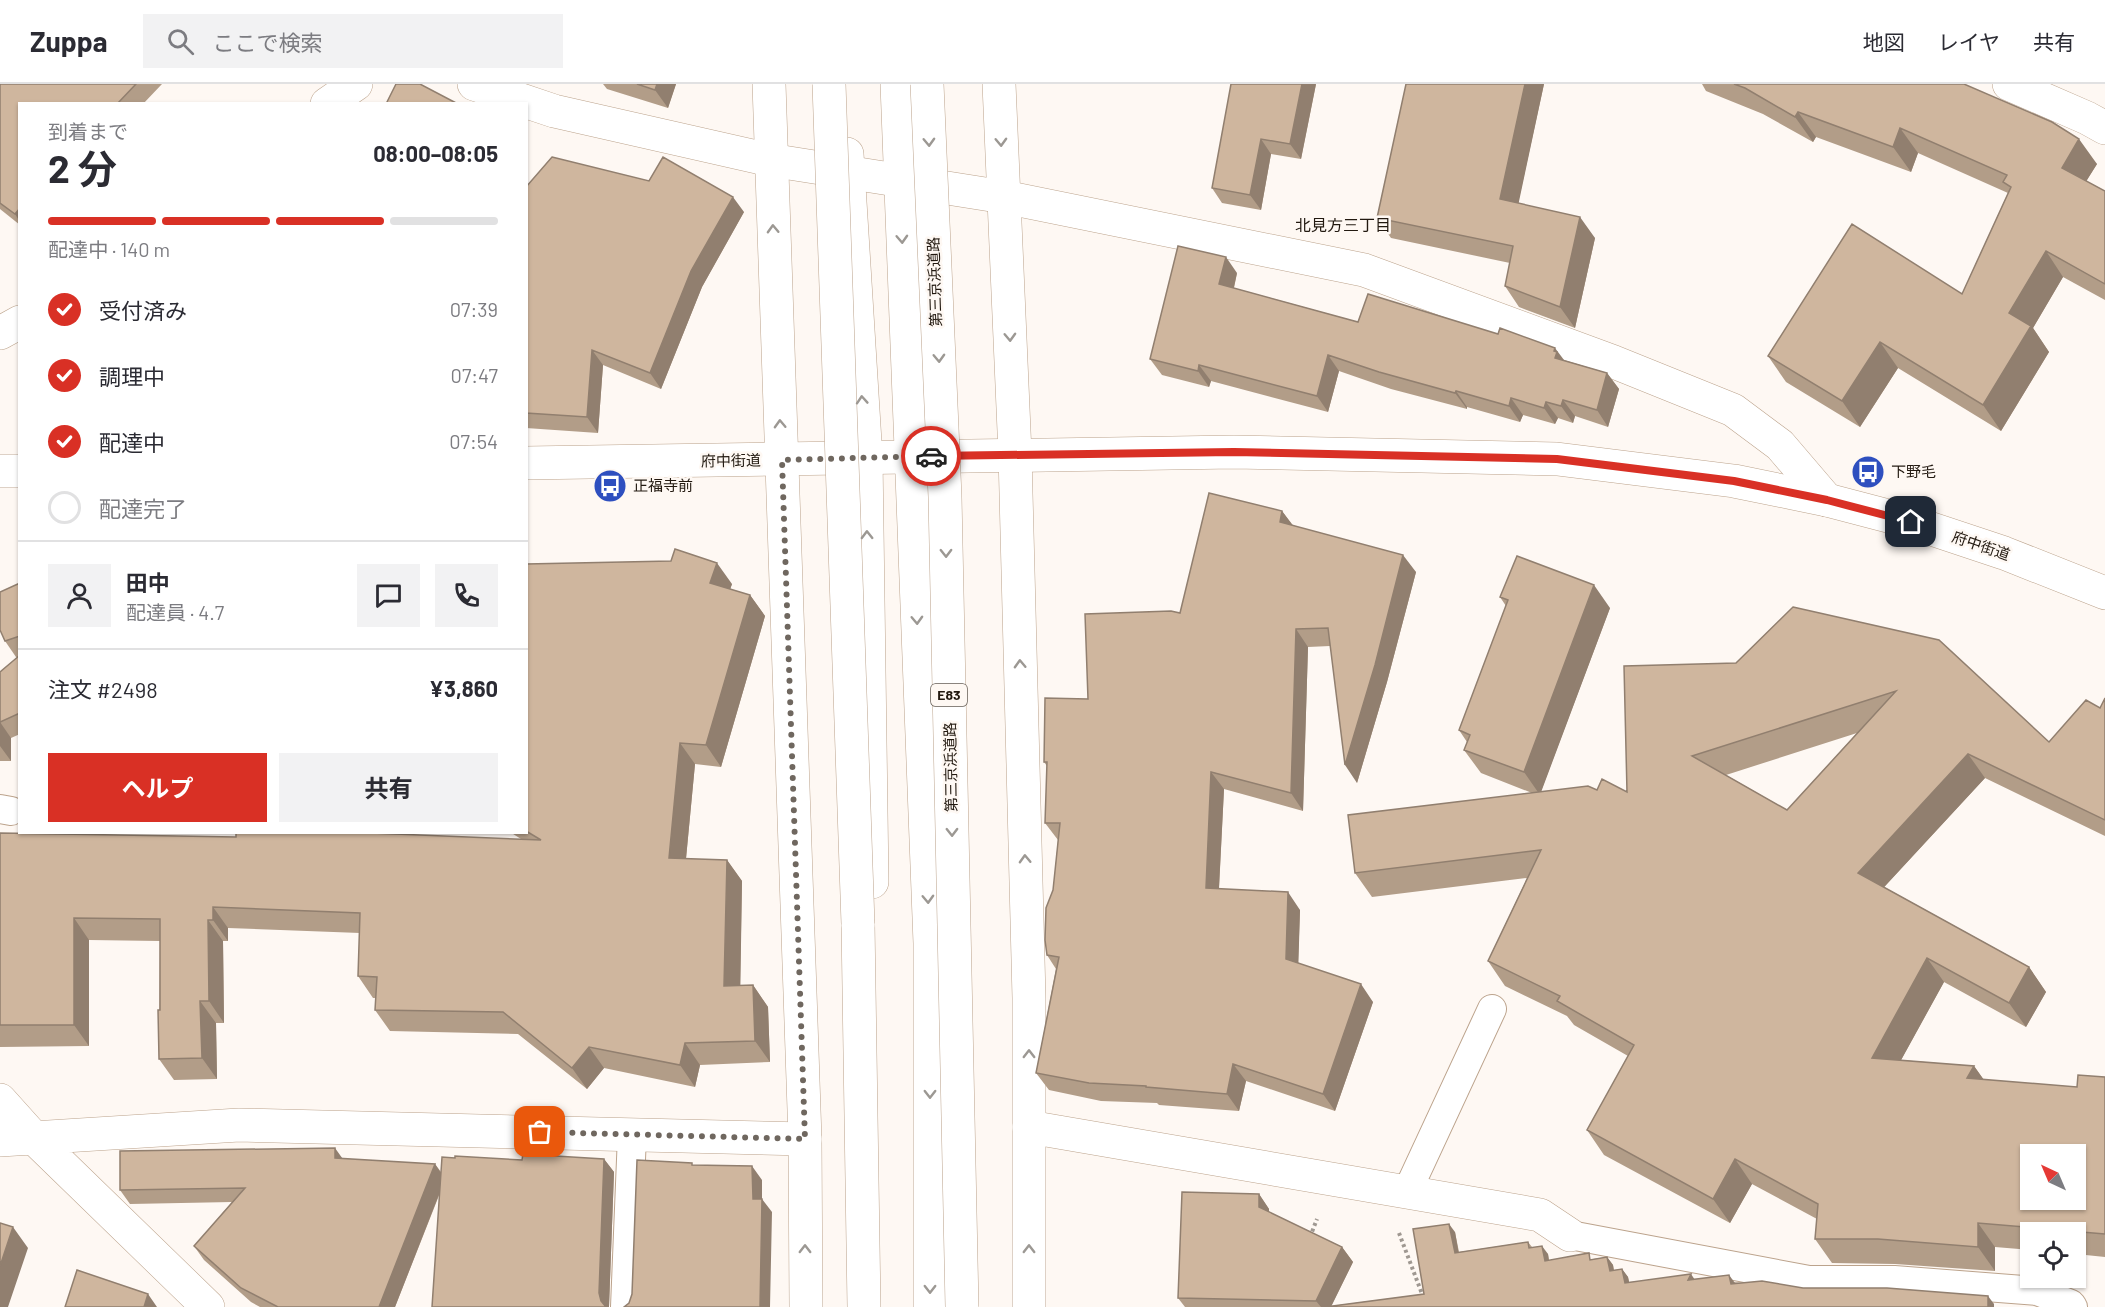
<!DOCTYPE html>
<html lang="ja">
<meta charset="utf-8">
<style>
body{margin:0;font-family:Barlow,"Noto Sans JP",sans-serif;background:#f2f2f3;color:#2b2b33;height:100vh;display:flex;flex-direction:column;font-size:22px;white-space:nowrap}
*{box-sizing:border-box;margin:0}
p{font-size:20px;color:#7c7c81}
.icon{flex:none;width:33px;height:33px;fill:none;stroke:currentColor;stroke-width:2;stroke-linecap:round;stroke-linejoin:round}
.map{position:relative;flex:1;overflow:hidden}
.panel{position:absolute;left:18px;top:18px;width:510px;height:732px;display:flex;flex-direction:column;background:#fff;border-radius:0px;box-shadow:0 2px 4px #0004}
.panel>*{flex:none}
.needle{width:39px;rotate:316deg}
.buttons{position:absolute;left:2020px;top:1060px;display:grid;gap:12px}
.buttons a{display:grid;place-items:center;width:66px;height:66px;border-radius:0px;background:#fff;box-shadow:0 2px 4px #0004;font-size:30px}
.pin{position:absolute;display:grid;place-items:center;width:51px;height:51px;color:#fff;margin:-26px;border-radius:12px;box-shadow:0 3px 9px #0006}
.courier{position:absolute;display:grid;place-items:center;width:60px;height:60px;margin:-30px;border:4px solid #d93025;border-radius:50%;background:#fff;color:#222;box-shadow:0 2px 8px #0007}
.head em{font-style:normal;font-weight:700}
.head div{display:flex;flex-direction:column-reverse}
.head{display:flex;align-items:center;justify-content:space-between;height:102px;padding:0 30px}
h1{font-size:39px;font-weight:700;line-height:45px}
.bar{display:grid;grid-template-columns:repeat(4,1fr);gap:9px 6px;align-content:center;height:72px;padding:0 30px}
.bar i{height:8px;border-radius:4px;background:#e1e1e2}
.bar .active{background:#d93025}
.bar p{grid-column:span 4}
.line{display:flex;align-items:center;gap:15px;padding:0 30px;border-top:2px solid #e1e1e2}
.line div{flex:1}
.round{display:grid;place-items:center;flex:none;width:63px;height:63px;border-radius:0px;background:#f2f2f3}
ol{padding:0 30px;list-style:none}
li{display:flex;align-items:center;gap:18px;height:66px}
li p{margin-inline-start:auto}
li .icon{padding:6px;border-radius:50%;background:#d93025;color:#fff;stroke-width:4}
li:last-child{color:#7c7c81}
li i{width:33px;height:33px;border:3px solid #e1e1e2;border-radius:50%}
.button{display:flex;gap:12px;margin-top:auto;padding:12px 30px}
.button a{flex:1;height:69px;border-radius:0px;background:#d93025;color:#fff;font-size:24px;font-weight:700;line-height:69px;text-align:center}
.button a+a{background:#f2f2f3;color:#2b2b33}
header{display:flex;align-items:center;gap:36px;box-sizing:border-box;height:84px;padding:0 30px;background:#fff;border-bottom:2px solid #e1e1e2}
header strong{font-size:28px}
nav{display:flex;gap:33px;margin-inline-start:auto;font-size:21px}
.search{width:420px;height:54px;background:#f2f2f3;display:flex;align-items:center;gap:15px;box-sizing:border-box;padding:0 21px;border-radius:0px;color:#7c7c81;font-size:22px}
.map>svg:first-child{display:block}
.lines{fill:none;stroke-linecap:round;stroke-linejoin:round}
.lane-casing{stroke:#bca38c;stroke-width:30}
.street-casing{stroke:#bca38c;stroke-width:34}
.secondary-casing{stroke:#bca38c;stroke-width:34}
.highway-casing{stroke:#bca38c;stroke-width:34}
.path{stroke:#9f9891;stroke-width:4;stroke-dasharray:3 3;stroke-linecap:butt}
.lane{stroke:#fff;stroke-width:28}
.street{stroke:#fff;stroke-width:33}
.secondary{stroke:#fff;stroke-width:33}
.highway{stroke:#fff;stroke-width:33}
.highway-bridge-casing{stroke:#bca38c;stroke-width:34;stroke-linecap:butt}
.highway-bridge{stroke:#fff;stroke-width:33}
.wall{fill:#b29d88;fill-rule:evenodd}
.shaded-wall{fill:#917f6f}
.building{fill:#cfb69e;stroke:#917f6f;stroke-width:1.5;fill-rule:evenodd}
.oneway{stroke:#9c9893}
.done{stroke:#6f675f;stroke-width:6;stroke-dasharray:0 10.8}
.route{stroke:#d93025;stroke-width:8}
.labels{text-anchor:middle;stroke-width:5;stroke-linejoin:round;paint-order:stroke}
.shield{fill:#fef8f3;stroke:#645c54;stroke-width:1.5}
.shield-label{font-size:14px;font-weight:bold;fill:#221910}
.street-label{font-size:15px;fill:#221910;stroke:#fef8f3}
.poi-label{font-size:15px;fill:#221910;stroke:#fef8f3;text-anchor:start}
.neighbourhood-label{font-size:16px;fill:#221910;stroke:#fef8f3}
</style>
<header>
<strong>Zuppa</strong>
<div class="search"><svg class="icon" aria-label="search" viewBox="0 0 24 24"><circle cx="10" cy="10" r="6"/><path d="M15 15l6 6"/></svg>ここで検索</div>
<nav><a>地図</a><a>レイヤ</a><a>共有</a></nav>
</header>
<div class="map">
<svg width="2105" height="1223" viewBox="0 0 2105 1223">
<rect width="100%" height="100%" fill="#fef8f3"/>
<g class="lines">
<!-- lane casing -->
<g class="lane-casing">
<path id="lane" d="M 0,725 L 11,727
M 1407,1108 L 1492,925
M 1570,1151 L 1809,1196 L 1894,1196 L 2037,1207 L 2071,1220 L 2073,1223
M 625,1223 L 632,1051"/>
</g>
<!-- street casing -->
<g class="street-casing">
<path id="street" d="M 474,0 L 554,27 L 770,76 L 1004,113 L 1364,186 L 1614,278 L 1733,326 L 1780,361 L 1827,416
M 2009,0 L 2087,34 L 2105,44
M 327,20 L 356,0
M 0,249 L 20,238
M 0,1016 L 35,1055 L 208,1223
M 1029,1043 L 1540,1131 L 1570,1151
M 0,1056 L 239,1041 L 805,1055"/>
</g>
<!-- secondary casing -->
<g class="secondary-casing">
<path id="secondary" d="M 769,0 L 805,1055 L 806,1223
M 897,0 L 930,859 L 930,1223
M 999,0 L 1015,370 L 1029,914 L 1029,1223
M 847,70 L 866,374 L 872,798"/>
</g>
<!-- highway casing -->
<g class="highway-casing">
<path id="highway" d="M 526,379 L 1234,368 L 1557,375 L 1734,397 L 1827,416 L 1911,438 L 2004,469 L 2105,509
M 0,387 L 20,387
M 858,840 L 864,1223"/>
</g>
<!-- path -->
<path class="path" d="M 1399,1149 L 1427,1223
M 1310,1153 L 1317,1135"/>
<!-- lane -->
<use href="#lane" class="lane"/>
<!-- street -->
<use href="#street" class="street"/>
<!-- secondary -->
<use href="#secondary" class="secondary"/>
<!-- highway -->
<use href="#highway" class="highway"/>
<!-- highway-bridge casing -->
<g class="highway-bridge-casing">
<path id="highway-bridge" d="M 829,0 L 858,840
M 927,0 L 945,413 L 962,1223"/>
</g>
<!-- highway-bridge -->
<use href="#highway-bridge" class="highway-bridge"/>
</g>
<!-- wall -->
<path class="wall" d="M 0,0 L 162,0 L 143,20 L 20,20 L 20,141 L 0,125 Z
M 603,0 L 676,0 L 668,24 L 607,5 Z
M 1316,0 L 1301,75 L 1271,70 L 1261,126 L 1222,119 L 1212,104 Z
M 1406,0 L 1544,0 L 1518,119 L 1595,154 L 1575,244 L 1519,223 L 1505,202 L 1510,179 L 1391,154 L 1377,134 Z
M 1702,0 L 1964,0 L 2097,80 L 2086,97 L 2105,107 L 2105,216 L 2063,193 L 2033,244 L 2049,268 L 2001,347 L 1898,284 L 1860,343 L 1786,298 L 1768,272 L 1962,210 L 2008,109 L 1918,69 L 1911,88 L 1816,53 L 1813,58 L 1763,30 L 1706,7 Z
M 526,103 L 744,128 L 702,203 L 661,305 L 603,281 L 598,349 L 526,344 Z
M 1237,189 L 1234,204 L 1358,238 L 1564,276 L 1607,289 L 1619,305 L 1608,343 L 1575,332 L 1573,339 L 1558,334 L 1555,340 L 1523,331 L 1520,338 L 1467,323 L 1467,325 L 1391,305 L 1339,287 L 1328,328 L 1211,297 L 1209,303 L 1162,291 L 1150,275 Z
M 1282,427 L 1292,441 L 1416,488 L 1387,598 L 1357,699 L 1330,562 L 1308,563 L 1303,727 L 1224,705 L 1219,805 L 1300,826 L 1298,879 L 1373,918 L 1335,1027 L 1246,997 L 1239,1027 L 1159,1021 L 1157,1019 L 1101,1017 L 1049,1006 L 1036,989 L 1056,885 L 1047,871 L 1058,756 L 1045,739 L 1047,682 L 1044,678 L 1088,615 L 1180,529 Z
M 526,480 L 732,500 L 730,505 L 750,511 L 765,532 L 721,683 L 695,680 L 686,775 L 727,776 L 742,797 L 740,902 L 753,901 L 768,923 L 770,978 L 700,981 L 695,1003 L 604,984 L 587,1005 L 518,950 L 390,947 L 375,926 L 376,914 L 373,914 L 358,892 L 360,849 L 228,844 L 228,857 L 223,857 L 224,939 L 216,939 L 217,995 L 174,996 L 159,975 L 160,857 L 89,856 L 89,962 L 0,963 L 0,749 L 236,753 L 521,755 L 510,748 L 526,748 Z
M 20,499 L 20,650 L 11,654 L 11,677 L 0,677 L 0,588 L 18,573 L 16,573 L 5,557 Z
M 1500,513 L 1610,524 L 1541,707 L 1597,706 L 1627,708 L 1736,579 L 1793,523 L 2049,658 L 2100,624 L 2105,614 L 2105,752 L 1985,694 L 1884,803 L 2029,883 L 2046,908 L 2026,943 L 1944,898 L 1901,976 L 1974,982 L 1984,996 L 2077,1003 L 2105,993 L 2105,1173 L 2076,1170 L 2076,1149 L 2031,1149 L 2031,1166 L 1995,1163 L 1995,1187 L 1895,1180 L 1832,1179 L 1815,1155 L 1817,1135 L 1752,1100 L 1730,1139 L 1604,1071 L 1587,1046 L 1628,972 L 1574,941 L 1567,932 L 1505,902 L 1488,877 L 1527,794 L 1372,813 L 1355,789 L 1532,709 L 1481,689 L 1464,666 L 1467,658 L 1459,646 L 1506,522 ZM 1857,649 L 1787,726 L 1726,691 Z
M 342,1075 L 435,1080 L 441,1088 L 522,1076 L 604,1075 L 614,1088 L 609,1223 L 432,1223 L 440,1109 L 395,1223 L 260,1223 L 251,1218 L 204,1176 L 194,1162 L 232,1118 L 130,1120 L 120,1106 Z
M 1259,1110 L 1269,1125 L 1269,1128 L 1342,1163 L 1353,1178 L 1331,1222 L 1424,1210 L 1455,1148 L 1459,1168 L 1528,1158 L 1532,1163 L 1548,1170 L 1549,1176 L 1593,1175 L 1607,1173 L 1613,1181 L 1614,1186 L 1622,1185 L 1628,1193 L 1629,1198 L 1695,1195 L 1994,1220 L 1994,1223 L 1185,1223 L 1178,1214 Z"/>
<!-- shaded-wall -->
<path class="shaded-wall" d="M 657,0 L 676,0 L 668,24 L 655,6 Z
M 1302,0 L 1316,0 L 1301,75 L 1290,60 Z
M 1525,0 L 1544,0 L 1515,136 L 1500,115 Z
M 1798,28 L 1816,53 L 1813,58 L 1795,33 Z
M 1900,44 L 1918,69 L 1911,88 L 1893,63 Z
M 1261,55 L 1271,70 L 1261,126 L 1250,111 Z
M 2079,55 L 2097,80 L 2079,109 L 2062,84 Z
M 733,113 L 744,128 L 702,203 L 661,305 L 650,289 L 691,187 Z
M 20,124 L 20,138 L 15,130 Z
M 1580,133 L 1595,154 L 1575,244 L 1560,223 Z
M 2046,167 L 2063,193 L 2033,244 L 2049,268 L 2001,347 L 1983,321 L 2009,229 Z
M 1226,173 L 1237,189 L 1231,216 L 1219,200 Z
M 1880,258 L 1898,284 L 1860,343 L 1842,317 Z
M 1555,264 L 1567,280 L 1555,274 L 1554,267 Z
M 592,266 L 603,281 L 598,349 L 587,333 Z
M 1328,271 L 1339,287 L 1328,328 L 1317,312 Z
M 1199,281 L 1211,297 L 1209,303 L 1198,287 Z
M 1607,289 L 1619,305 L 1608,343 L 1597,326 Z
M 1456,307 L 1467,323 L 1467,325 L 1455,309 Z
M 1511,314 L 1523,331 L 1520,338 L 1509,322 Z
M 1563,316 L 1575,332 L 1573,339 L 1561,322 Z
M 1546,318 L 1558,334 L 1555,340 L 1544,324 Z
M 1282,427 L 1295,444 L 1280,438 Z
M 1403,471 L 1416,488 L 1387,598 L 1357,699 L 1345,681 Z
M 717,479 L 732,500 L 725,520 L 710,499 Z
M 1594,501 L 1610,524 L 1540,711 L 1524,688 Z
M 750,511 L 765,532 L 721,683 L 706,661 Z
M 1296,545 L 1308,563 L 1303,727 L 1291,709 Z
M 0,638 L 11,654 L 11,677 L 0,662 Z
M 680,659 L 695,680 L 684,795 L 669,774 Z
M 1968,670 L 1985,694 L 1875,813 L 1858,789 Z
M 1211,688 L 1224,705 L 1218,822 L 1206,804 Z
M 727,776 L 742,797 L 740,924 L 724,902 Z
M 1288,808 L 1300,826 L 1298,892 L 1286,875 Z
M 213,823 L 228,844 L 228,857 L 213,836 Z
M 74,834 L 89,856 L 89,962 L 74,941 Z
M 208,836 L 223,857 L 224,939 L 209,917 Z
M 1927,874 L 1944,898 L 1889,998 L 1872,974 Z
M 2029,883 L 2046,908 L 2026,943 L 2009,919 Z
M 1361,900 L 1373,918 L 1335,1027 L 1323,1010 Z
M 753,901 L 768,923 L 770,978 L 755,957 Z
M 200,917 L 216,939 L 217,995 L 202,974 Z
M 685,959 L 700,981 L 695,1003 L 680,981 Z
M 589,963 L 604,984 L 587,1005 L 572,984 Z
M 1233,980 L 1246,997 L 1239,1027 L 1227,1010 Z
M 1974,982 L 1991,1006 L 1967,994 Z
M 335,1064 L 345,1078 L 335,1074 Z
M 604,1075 L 614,1088 L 609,1223 L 605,1223 L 601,1217 L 599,1209 Z
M 1735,1075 L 1752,1100 L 1730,1139 L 1713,1115 Z
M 435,1080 L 445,1095 L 395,1223 L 379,1223 Z
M 752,1082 L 762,1096 L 762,1122 L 762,1115 L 772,1128 L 770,1223 L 760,1223 L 753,1115 Z
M 1259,1110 L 1269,1125 L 1269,1138 L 1259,1123 Z
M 1978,1139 L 1995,1163 L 1995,1187 L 1978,1163 Z
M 1449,1140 L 1455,1148 L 1460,1177 L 1455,1169 Z
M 13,1143 L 28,1164 L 8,1223 L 0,1223 L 0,1182 Z
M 1542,1162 L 1548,1170 L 1550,1185 L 1545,1177 Z
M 1342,1163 L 1353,1178 L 1331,1223 L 1321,1223 L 1316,1217 Z
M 1607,1173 L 1613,1181 L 1615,1196 L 1610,1187 Z
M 1622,1185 L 1628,1193 L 1631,1207 L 1625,1199 Z
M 1691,1190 L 1697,1199 L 1688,1196 Z
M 1729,1191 L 1735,1199 L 1731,1200 Z
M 148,1210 L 157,1223 L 144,1223 Z
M 1988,1212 L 1994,1220 L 1994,1223 L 1988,1223 Z"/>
<!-- building -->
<path class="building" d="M 0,0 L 136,0 L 117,20 L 20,20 L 20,124 L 15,130 L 0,119 Z
M 396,0 L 420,0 L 458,20 L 386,20 Z
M 637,0 L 657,0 L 655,6 Z
M 1231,0 L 1302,0 L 1290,60 L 1261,55 L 1250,111 L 1212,104 Z
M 1406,0 L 1525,0 L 1500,115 L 1580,133 L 1560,223 L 1505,202 L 1513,162 L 1377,134 Z
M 1734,0 L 1964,0 L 2052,38 L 2079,55 L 2062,84 L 2105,107 L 2105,200 L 2046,167 L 2009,229 L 2031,242 L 1983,321 L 1880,258 L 1842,317 L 1768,272 L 1852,140 L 1962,210 L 2011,103 L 2003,98 L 2007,91 L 1900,44 L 1893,63 L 1798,28 L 1795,33 L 1745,4 Z
M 552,73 L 649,97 L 663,73 L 733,113 L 691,187 L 650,289 L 592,266 L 587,333 L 526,329 L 526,103 Z
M 1178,162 L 1226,173 L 1219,200 L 1358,238 L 1368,210 L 1498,250 L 1500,244 L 1555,264 L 1554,267 L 1557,268 L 1555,274 L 1607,289 L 1597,326 L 1563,316 L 1561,322 L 1546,318 L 1544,324 L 1511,314 L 1509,322 L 1456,307 L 1455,309 L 1379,288 L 1328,271 L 1317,312 L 1199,281 L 1198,287 L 1150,275 Z
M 1209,409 L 1282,427 L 1280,438 L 1403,471 L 1375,581 L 1345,681 L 1328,544 L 1296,545 L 1291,709 L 1211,688 L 1206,804 L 1288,808 L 1286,875 L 1361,900 L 1323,1010 L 1233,980 L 1227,1010 L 1146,1003 L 1146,1002 L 1089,999 L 1036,989 L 1059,873 L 1047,871 L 1045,856 L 1046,824 L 1053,806 L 1060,739 L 1045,739 L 1047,678 L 1044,678 L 1045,614 L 1088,615 L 1085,530 L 1171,527 L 1180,529 Z
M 675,465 L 717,479 L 710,499 L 750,511 L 706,661 L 680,659 L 669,774 L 727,776 L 724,902 L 753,901 L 755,957 L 685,959 L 680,981 L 589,963 L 572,984 L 503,928 L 375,926 L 377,893 L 358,892 L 360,829 L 213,823 L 213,836 L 208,836 L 209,917 L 200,917 L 202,974 L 159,975 L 158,926 L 160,926 L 160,835 L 74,834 L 74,941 L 0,941 L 0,749 L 236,753 L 236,748 L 347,748 L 541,756 L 526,747 L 526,480 L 671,477 Z
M 1517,472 L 1594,501 L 1524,688 L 1464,666 L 1470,651 L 1459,646 L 1508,516 L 1500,513 Z
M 20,499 L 20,552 L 5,557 L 0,546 L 0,508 Z
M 1793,523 L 1939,556 L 2049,658 L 2086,616 L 2100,624 L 2105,614 L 2105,736 L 1968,670 L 1858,789 L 2029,883 L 2009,919 L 1927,874 L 1872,974 L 1974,982 L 1967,994 L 2077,1003 L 2078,991 L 2105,993 L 2105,1150 L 1978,1139 L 1978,1163 L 1878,1155 L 1815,1155 L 1818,1120 L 1735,1075 L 1713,1115 L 1587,1046 L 1634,961 L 1557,917 L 1560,912 L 1488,877 L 1541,766 L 1355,789 L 1348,731 L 1588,702 L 1597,706 L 1602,695 L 1627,708 L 1624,582 L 1736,579 ZM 1896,607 L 1787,726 L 1692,672 ZM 2031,1071 L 2076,1071 L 2076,1116 L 2031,1116 Z
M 20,571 L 20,629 L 0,638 L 0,640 L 0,588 Z
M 335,1064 L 335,1074 L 435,1080 L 379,1223 L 278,1223 L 241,1204 L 194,1162 L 245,1104 L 120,1106 L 120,1067 Z
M 523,1070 L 604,1075 L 599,1209 L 601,1217 L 606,1223 L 432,1223 L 442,1073 L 455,1074 L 455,1072 L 522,1076 Z
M 637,1076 L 692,1079 L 692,1081 L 752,1082 L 753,1115 L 762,1115 L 760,1223 L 624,1223 L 629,1219 L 632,1210 Z
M 1182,1108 L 1259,1110 L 1259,1123 L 1342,1163 L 1316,1217 L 1178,1214 Z
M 0,1139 L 13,1143 L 0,1182 Z
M 1449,1140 L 1455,1169 L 1528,1158 L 1529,1164 L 1542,1162 L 1545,1177 L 1589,1169 L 1590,1176 L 1607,1173 L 1610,1187 L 1622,1185 L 1625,1199 L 1691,1190 L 1688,1196 L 1729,1191 L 1731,1200 L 1762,1197 L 1803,1204 L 1887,1204 L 1988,1212 L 1988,1223 L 1325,1223 L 1424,1210 L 1413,1145 Z
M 77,1186 L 148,1210 L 144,1223 L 65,1223 Z"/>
<!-- one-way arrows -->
<defs><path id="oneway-chevron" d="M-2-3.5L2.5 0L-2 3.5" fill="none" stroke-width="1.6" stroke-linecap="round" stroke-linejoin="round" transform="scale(1.5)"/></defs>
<g class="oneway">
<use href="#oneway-chevron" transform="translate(929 58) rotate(88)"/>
<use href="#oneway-chevron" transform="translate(1001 58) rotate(88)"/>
<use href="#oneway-chevron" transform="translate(773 145) rotate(-92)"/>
<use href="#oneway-chevron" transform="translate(902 155) rotate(87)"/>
<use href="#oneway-chevron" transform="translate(1010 253) rotate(88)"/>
<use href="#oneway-chevron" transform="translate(939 274) rotate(88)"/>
<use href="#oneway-chevron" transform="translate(862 316) rotate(-94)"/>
<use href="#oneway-chevron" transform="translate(780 340) rotate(-92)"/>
<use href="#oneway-chevron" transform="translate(867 451) rotate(-91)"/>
<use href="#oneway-chevron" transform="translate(946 469) rotate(89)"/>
<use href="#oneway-chevron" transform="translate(917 536) rotate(88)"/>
<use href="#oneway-chevron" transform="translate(1020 580) rotate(-92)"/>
<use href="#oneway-chevron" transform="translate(952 748) rotate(89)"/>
<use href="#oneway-chevron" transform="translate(1025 775) rotate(-92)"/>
<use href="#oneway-chevron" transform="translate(928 815) rotate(88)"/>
<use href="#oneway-chevron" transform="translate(1029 970) rotate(-90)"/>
<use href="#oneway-chevron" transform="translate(930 1010) rotate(90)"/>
<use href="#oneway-chevron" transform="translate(805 1165) rotate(-90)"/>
<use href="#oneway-chevron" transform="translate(1029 1165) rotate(-90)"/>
<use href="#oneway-chevron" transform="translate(930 1205) rotate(90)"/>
</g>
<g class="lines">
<!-- done -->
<path class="done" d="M 540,1048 L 805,1055 L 782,376 L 931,372"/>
<!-- route -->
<path class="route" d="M 931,372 L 1234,368 L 1557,375 L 1734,397 L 1827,416 L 1911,438"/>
</g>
<!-- icons -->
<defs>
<g id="bus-disc" transform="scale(1.725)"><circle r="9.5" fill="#2e4fbf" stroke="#fef8f3"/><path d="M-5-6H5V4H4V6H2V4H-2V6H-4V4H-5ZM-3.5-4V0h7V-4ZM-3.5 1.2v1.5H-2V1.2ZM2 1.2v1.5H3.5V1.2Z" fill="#fff"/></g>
</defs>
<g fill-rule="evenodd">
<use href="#bus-disc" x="1868" y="388"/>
<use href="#bus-disc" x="610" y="402"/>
</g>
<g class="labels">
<!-- shield labels -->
<rect class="shield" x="931" y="600" width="36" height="22" rx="4.5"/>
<g class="shield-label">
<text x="949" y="616">E83</text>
</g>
<!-- street labels -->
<g class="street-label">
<text transform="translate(935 198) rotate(-92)" y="5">第三京浜道路</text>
<text transform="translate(731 377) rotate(-1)" y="5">府中街道</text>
<text transform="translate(1981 462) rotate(19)" y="5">府中街道</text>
<text transform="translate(951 683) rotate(-91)" y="5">第三京浜道路</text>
</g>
<!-- poi labels -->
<g class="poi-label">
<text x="1891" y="393">下野毛</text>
<text x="633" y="407">正福寺前</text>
</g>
<!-- neighbourhood labels -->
<g class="neighbourhood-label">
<text x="1343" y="147">北見方三丁目</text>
</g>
</g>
</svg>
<div class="buttons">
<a><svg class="needle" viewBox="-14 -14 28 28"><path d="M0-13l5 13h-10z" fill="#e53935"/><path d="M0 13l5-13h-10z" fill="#7c7c81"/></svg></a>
<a><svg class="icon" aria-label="locate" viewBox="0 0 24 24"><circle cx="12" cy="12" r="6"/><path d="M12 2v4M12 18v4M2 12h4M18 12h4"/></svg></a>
</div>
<div class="pin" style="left:540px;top:1048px;background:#ea580c"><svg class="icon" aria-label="bag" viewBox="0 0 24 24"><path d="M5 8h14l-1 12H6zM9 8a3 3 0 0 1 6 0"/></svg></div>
<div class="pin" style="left:1911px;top:438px;background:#1f2937"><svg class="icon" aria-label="home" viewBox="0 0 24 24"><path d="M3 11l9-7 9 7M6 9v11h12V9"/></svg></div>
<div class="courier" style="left:931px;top:372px"><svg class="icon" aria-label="car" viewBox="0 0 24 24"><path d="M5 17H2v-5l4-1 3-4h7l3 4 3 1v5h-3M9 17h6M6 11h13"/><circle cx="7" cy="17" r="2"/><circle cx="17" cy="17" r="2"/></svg></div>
<section class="panel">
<div class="head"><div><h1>2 分</h1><p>到着まで</p></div><em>08:00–08:05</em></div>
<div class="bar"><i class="active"></i><i class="active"></i><i class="active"></i><i></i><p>配達中 · 140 m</p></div>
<ol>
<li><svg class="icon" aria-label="check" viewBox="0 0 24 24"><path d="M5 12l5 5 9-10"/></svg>受付済み<p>07:39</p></li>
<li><svg class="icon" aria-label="check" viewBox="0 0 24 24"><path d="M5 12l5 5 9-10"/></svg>調理中<p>07:47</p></li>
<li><svg class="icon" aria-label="check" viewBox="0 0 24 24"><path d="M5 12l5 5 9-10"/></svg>配達中<p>07:54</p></li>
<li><i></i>配達完了</li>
</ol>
<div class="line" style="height:108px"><a class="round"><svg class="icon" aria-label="person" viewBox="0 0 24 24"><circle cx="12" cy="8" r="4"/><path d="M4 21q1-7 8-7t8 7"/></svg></a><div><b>田中</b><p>配達員 · 4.7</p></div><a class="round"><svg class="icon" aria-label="chat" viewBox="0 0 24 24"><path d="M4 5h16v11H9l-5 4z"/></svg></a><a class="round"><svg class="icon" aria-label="phone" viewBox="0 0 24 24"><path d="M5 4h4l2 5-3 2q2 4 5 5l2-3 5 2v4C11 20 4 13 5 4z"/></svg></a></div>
<div class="line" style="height:78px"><div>注文 #2498</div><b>¥3,860</b></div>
<div class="button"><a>ヘルプ</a><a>共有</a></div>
</section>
</div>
